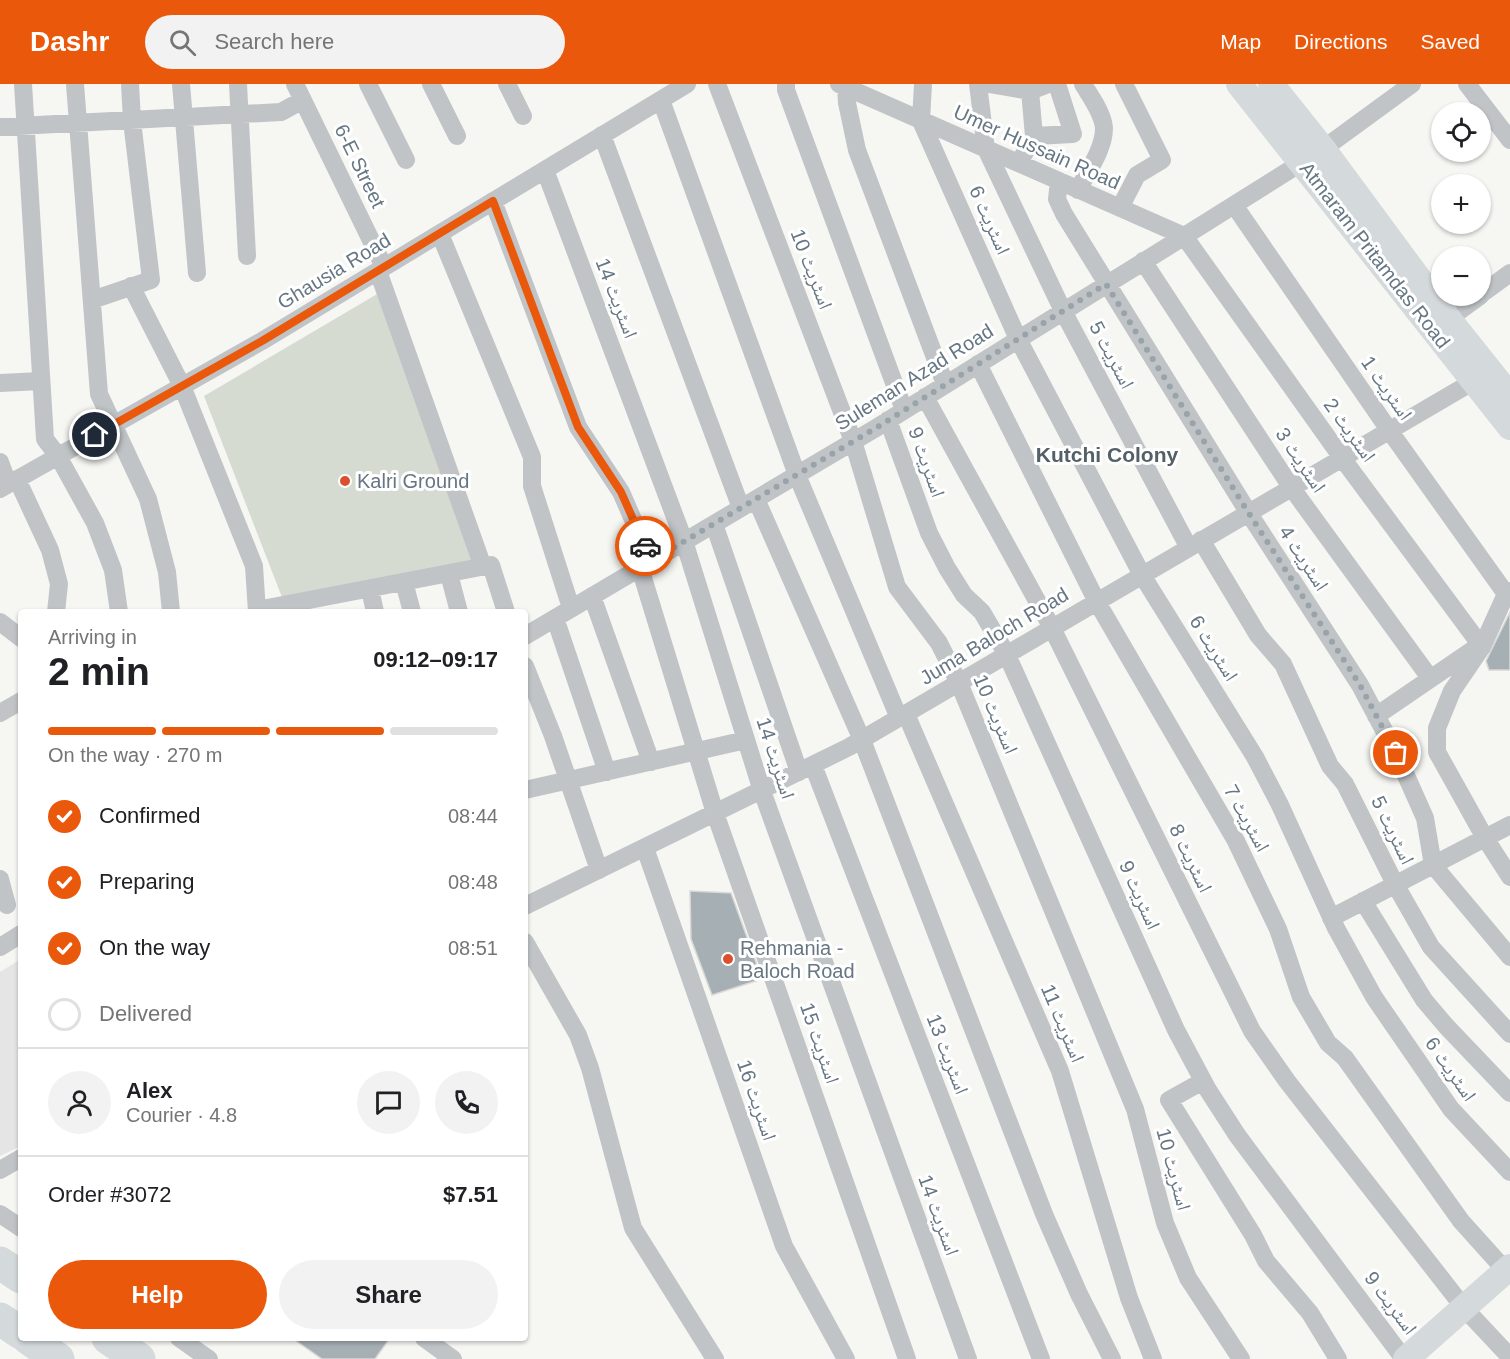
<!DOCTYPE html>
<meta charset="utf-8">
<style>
body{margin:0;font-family:Arial,"Noto Naskh Arabic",sans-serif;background:#f2f2f2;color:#202124;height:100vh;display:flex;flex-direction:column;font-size:22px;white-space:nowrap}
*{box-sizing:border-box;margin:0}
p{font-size:20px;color:#757577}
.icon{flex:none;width:33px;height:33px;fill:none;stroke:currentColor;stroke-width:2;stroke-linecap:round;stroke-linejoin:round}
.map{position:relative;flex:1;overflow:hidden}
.sheet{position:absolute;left:18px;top:525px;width:510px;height:732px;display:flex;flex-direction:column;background:#fff;border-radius:6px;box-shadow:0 2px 4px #0004}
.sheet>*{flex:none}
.controls{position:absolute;left:1431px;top:18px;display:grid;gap:12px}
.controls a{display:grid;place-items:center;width:60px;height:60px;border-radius:50%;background:#fff;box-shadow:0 2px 4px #0004;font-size:30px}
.pin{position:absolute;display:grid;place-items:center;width:51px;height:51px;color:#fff;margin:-26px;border:3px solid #fff;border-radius:50%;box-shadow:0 2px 6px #0007}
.courier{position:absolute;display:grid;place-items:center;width:60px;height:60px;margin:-30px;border:4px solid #ea580c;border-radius:50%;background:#fff;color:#222;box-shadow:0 2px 8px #0007}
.summary em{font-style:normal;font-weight:800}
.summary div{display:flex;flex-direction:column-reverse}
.summary{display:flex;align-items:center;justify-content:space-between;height:102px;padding:0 30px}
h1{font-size:39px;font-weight:800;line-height:45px}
.bar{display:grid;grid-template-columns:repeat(4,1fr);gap:9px 6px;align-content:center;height:72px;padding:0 30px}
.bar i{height:8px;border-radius:4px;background:#e0e0e0}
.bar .selected{background:#ea580c}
.bar p{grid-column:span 4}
.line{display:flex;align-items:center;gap:15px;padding:0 30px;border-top:2px solid #e0e0e0}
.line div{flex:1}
.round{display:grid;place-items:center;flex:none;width:63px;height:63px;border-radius:32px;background:#f2f2f2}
ol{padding:0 30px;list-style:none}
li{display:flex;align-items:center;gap:18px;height:66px}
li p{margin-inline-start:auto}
li .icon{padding:6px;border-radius:50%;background:#ea580c;color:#fff;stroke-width:4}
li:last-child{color:#757577}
li i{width:33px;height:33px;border:3px solid #e0e0e0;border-radius:50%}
.cta{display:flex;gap:12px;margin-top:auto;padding:12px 30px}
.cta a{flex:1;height:69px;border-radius:36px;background:#ea580c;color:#fff;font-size:24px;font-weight:800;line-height:69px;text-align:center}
.cta a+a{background:#f2f2f2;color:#202124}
header{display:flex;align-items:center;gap:36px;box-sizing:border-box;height:84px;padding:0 30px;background:#ea580c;color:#fff}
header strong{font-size:28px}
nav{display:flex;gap:33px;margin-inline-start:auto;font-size:21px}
.search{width:420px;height:54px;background:#f2f2f2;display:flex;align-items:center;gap:15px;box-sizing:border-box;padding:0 21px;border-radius:33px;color:#757577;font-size:22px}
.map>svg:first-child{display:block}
.built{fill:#e4e5e4}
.green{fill:#d6dbd2}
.building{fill:#a6afb4;stroke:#d8d8d6;stroke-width:1.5}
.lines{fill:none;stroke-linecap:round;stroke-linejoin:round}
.street{stroke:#c0c4c7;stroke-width:18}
.secondary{stroke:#d4d9dc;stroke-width:26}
.highway{stroke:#d4d9dc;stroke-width:33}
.done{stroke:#98a3aa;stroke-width:6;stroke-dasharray:0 10.8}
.route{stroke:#ea580c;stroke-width:8}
.poi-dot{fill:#dc4f2e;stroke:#fff;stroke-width:2}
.labels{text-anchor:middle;stroke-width:6;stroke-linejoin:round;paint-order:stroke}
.street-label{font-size:20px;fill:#667783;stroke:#fff}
.poi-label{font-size:20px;fill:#667783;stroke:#fff;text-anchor:start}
.neighbourhood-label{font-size:21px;font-weight:bold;fill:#546068;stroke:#fff}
</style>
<header>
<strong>Dashr</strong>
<div class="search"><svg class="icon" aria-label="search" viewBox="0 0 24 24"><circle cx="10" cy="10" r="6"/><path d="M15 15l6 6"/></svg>Search here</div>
<nav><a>Map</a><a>Directions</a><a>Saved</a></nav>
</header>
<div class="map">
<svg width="1510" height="1275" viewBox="0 0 1510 1275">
<rect width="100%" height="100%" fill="#f6f6f3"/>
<!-- built -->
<path class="built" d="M 21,875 L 21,1062 L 0,1072 L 0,888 Z"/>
<!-- green -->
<path class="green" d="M 384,206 L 484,483 L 285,521 L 204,312 Z"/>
<!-- building -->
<path class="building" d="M 1510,528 L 1510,586 L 1489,586 L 1486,577 Z
M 690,807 L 731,809 L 762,895 L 712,911 L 691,855 Z
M 292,1254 L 390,1254 L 375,1275 L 322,1275 Z"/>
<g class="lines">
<!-- street -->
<path class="street" d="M 23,0 L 45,355 L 58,372 L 95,439 L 113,486 L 119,528
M 75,0 L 99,310 L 148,415 L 167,488 L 171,528
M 181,0 L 197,189
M 238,0 L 247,172
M 295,0 L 384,183
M 368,0 L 406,76
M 431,0 L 457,52
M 507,0 L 523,32
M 717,0 L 853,357 L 897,503 L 939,559 L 959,599 L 1135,1025 L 1165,1139 L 1188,1194 L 1241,1275
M 786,0 L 786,6 L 904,326
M 839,0 L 1184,152 L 1345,378 L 1482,563
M 923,0 L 921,37 L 1018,255 L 1142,491 L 1255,673 L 1280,721 L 1336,844 L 1374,913 L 1451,1025 L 1510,1088
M 978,0 L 986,65 L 1063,227 L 1189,464
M 989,0 L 1030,7 L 1048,0
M 1467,0 L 1510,56
M 846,3 L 847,19 L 857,66 L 945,300
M 661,16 L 797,391 L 899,634
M 0,43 L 281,28 L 303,16
M 602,51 L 741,424
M 1034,52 L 1073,50 L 1057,0
M 1019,79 L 1034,52 L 1030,7
M 545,86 L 684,457 L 762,707 L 968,1275
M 1059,97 L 1057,115 L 1064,130 L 1248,428 L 1360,601 L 1396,669 L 1425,734 L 1433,781 L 1510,873
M 1078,106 C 1088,87 1104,65 1104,44 C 1103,29 1090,12 1083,0
M 493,117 L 578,343 L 621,408 L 651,477
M 1234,121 L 1389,346 L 1506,510
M 1120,124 L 1137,91 L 1162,76 L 1124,0
M 440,150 L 532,373 L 532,402 L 571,524
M 1143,177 L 1291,403 L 1430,594
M 378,187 L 483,483
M 131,202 L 182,302 L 254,482 L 257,528
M 1480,211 L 1510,189
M 92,216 L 151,196 L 132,37 L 130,0
M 1440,241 L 1480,212
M 978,280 L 1097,518 L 1236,757 L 1278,845 L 1301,913 L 1328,959 L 1345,974 L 1461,1137 L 1506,1187
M 0,299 L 41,297
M 925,313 L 1052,544 L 1252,947 L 1287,997 L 1465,1225 L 1510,1273
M 888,336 L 929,449 L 947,484 L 964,511 L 982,528 L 1007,571 L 1176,946 L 1208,1006 L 1237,1051 L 1404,1275
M 0,378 L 8,400
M 17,395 L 50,466 L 59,500 L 56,528
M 0,405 L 262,257 L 687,0
M 756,415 L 862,656 L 1044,1130 L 1079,1210 L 1112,1275
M 714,440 L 799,688
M 1201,456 L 1258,551 L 1283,580 L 1330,682 L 1345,700 L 1395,800 L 1431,863 L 1510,950
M 640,484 L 715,729 L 907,1275
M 449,490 L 459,528
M 404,498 L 412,528
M 370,505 L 375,528
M 1510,507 L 1506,510 L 1482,563 L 1452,607 L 1437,644 L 1437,668 L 1485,754 L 1510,793
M 592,512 L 651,678
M 257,526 L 491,481 L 506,528
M 555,534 L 607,688
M 0,538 L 21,554
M 525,552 L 876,344 L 1167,163 L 1323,65 L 1412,0
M 525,582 L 553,652 L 599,786
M 0,629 L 21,617
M 906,630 L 1060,987 L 1129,1214 L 1153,1275
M 1376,632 L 1477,563
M 813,681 L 1041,1275
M 525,706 L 746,656
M 645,764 L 784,1162 L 846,1275
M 0,795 L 7,821
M 1363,817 L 1424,916 L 1446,942 L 1510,1009
M 525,822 L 849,663 L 1474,297
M 1331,834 L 1510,741
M 525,858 L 578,951 L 590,984 L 633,1144 L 715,1275
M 0,863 L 21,850
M 1203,997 L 1169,1016 L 1253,1151 L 1266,1177 L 1310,1229 L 1338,1275
M 0,1086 L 21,1074
M 0,1130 L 21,1144
M 179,1254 L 209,1275
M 424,1254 L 453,1275"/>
<!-- secondary -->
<path class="secondary" d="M 1239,0 L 1510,343
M 1271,0 L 1323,65 L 1447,233 L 1510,312
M 1406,1275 L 1510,1183"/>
<!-- highway -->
<path class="highway" d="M 0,1179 L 21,1193
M 0,1235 L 21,1249
M 28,1254 L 58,1275
M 108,1254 L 139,1275"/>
</g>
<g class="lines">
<!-- done -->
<path class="done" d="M 645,462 L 651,477 L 876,344 L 1106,200 L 1248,428 L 1360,601 L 1396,669"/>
<!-- route -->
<path class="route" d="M 95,351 L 262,257 L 493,117 L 578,343 L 621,408 L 645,462"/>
</g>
<!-- markers -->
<g class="poi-dot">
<circle cx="345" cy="397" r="6"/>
<circle cx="728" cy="875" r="6"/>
</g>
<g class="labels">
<!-- street labels -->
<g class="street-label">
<text transform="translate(1037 63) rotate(24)" y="7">Umer Hussain Road</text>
<text transform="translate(360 82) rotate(64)" y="7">6-E Street</text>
<text transform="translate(990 136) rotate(66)" y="7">اسٹریٹ 6</text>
<text transform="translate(1375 171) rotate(52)" y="7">Atmaram Pritamdas Road</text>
<text transform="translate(812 185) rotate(69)" y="7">اسٹریٹ 10</text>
<text transform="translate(334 187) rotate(-31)" y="7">Ghausia Road</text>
<text transform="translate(617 214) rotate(69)" y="7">اسٹریٹ 14</text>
<text transform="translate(1112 271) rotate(62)" y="7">اسٹریٹ 5</text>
<text transform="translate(914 293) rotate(-32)" y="7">Suleman Azad Road</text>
<text transform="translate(1387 304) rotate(55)" y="7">اسٹریٹ 1</text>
<text transform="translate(1350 346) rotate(54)" y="7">اسٹریٹ 2</text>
<text transform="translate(1301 376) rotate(56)" y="7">اسٹریٹ 3</text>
<text transform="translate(927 378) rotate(70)" y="7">اسٹریٹ 9</text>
<text transform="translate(1304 474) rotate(57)" y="7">اسٹریٹ 4</text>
<text transform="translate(994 552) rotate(-31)" y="7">Juma Baloch Road</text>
<text transform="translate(1214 564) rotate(58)" y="7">اسٹریٹ 6</text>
<text transform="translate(996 630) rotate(67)" y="7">اسٹریٹ 10</text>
<text transform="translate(776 674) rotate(72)" y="7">اسٹریٹ 14</text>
<text transform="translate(1247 734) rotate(61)" y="7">اسٹریٹ 7</text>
<text transform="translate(1393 746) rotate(64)" y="7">اسٹریٹ 5</text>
<text transform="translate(1191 774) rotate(64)" y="7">اسٹریٹ 8</text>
<text transform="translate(1140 811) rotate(66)" y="7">اسٹریٹ 9</text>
<text transform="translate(1063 939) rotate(67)" y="7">اسٹریٹ 11</text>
<text transform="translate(820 959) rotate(71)" y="7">اسٹریٹ 15</text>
<text transform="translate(948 970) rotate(69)" y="7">اسٹریٹ 13</text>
<text transform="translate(1451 985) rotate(55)" y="7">اسٹریٹ 6</text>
<text transform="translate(757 1016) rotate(71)" y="7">اسٹریٹ 16</text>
<text transform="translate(1174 1085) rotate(75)" y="7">اسٹریٹ 10</text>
<text transform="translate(939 1131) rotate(70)" y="7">اسٹریٹ 14</text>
<text transform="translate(1391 1219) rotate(53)" y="7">اسٹریٹ 9</text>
</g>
<!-- poi labels -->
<g class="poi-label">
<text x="357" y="404">Kalri Ground</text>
<text x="740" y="871">Rehmania -<tspan x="740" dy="23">Baloch Road</tspan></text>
</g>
<!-- neighbourhood labels -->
<g class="neighbourhood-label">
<text x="1107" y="378">Kutchi Colony</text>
</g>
</g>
</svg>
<div class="controls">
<a><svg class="icon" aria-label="locate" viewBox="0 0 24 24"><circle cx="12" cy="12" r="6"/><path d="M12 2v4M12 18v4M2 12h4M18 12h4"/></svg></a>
<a>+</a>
<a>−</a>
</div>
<div class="pin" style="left:1396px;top:669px;background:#ea580c"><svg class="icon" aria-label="bag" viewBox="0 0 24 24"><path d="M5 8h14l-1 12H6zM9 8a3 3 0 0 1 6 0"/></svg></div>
<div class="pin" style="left:95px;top:351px;background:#1f2937"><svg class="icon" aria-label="home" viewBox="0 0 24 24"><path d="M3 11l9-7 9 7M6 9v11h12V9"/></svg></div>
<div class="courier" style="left:645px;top:462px"><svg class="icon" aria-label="car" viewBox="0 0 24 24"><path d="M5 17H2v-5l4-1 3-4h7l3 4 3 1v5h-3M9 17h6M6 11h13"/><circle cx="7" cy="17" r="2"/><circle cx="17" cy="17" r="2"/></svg></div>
<section class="sheet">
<div class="summary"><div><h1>2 min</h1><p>Arriving in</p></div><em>09:12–09:17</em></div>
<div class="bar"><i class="selected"></i><i class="selected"></i><i class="selected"></i><i></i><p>On the way · 270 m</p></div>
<ol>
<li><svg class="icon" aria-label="check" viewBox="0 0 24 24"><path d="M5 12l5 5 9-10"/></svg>Confirmed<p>08:44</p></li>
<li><svg class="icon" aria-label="check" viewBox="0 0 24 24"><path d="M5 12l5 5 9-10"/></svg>Preparing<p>08:48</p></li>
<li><svg class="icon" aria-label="check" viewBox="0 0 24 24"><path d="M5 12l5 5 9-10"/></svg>On the way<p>08:51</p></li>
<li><i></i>Delivered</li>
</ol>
<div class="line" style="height:108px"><a class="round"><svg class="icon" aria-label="person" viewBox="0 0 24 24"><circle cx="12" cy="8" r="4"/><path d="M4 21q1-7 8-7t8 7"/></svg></a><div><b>Alex</b><p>Courier · 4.8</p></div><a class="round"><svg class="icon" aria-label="chat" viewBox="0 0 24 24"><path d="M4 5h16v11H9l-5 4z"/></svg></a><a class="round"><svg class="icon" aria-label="phone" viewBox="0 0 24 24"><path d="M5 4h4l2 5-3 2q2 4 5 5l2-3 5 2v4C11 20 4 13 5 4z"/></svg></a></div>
<div class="line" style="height:78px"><div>Order #3072</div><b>$7.51</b></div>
<div class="cta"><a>Help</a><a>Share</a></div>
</section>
</div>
